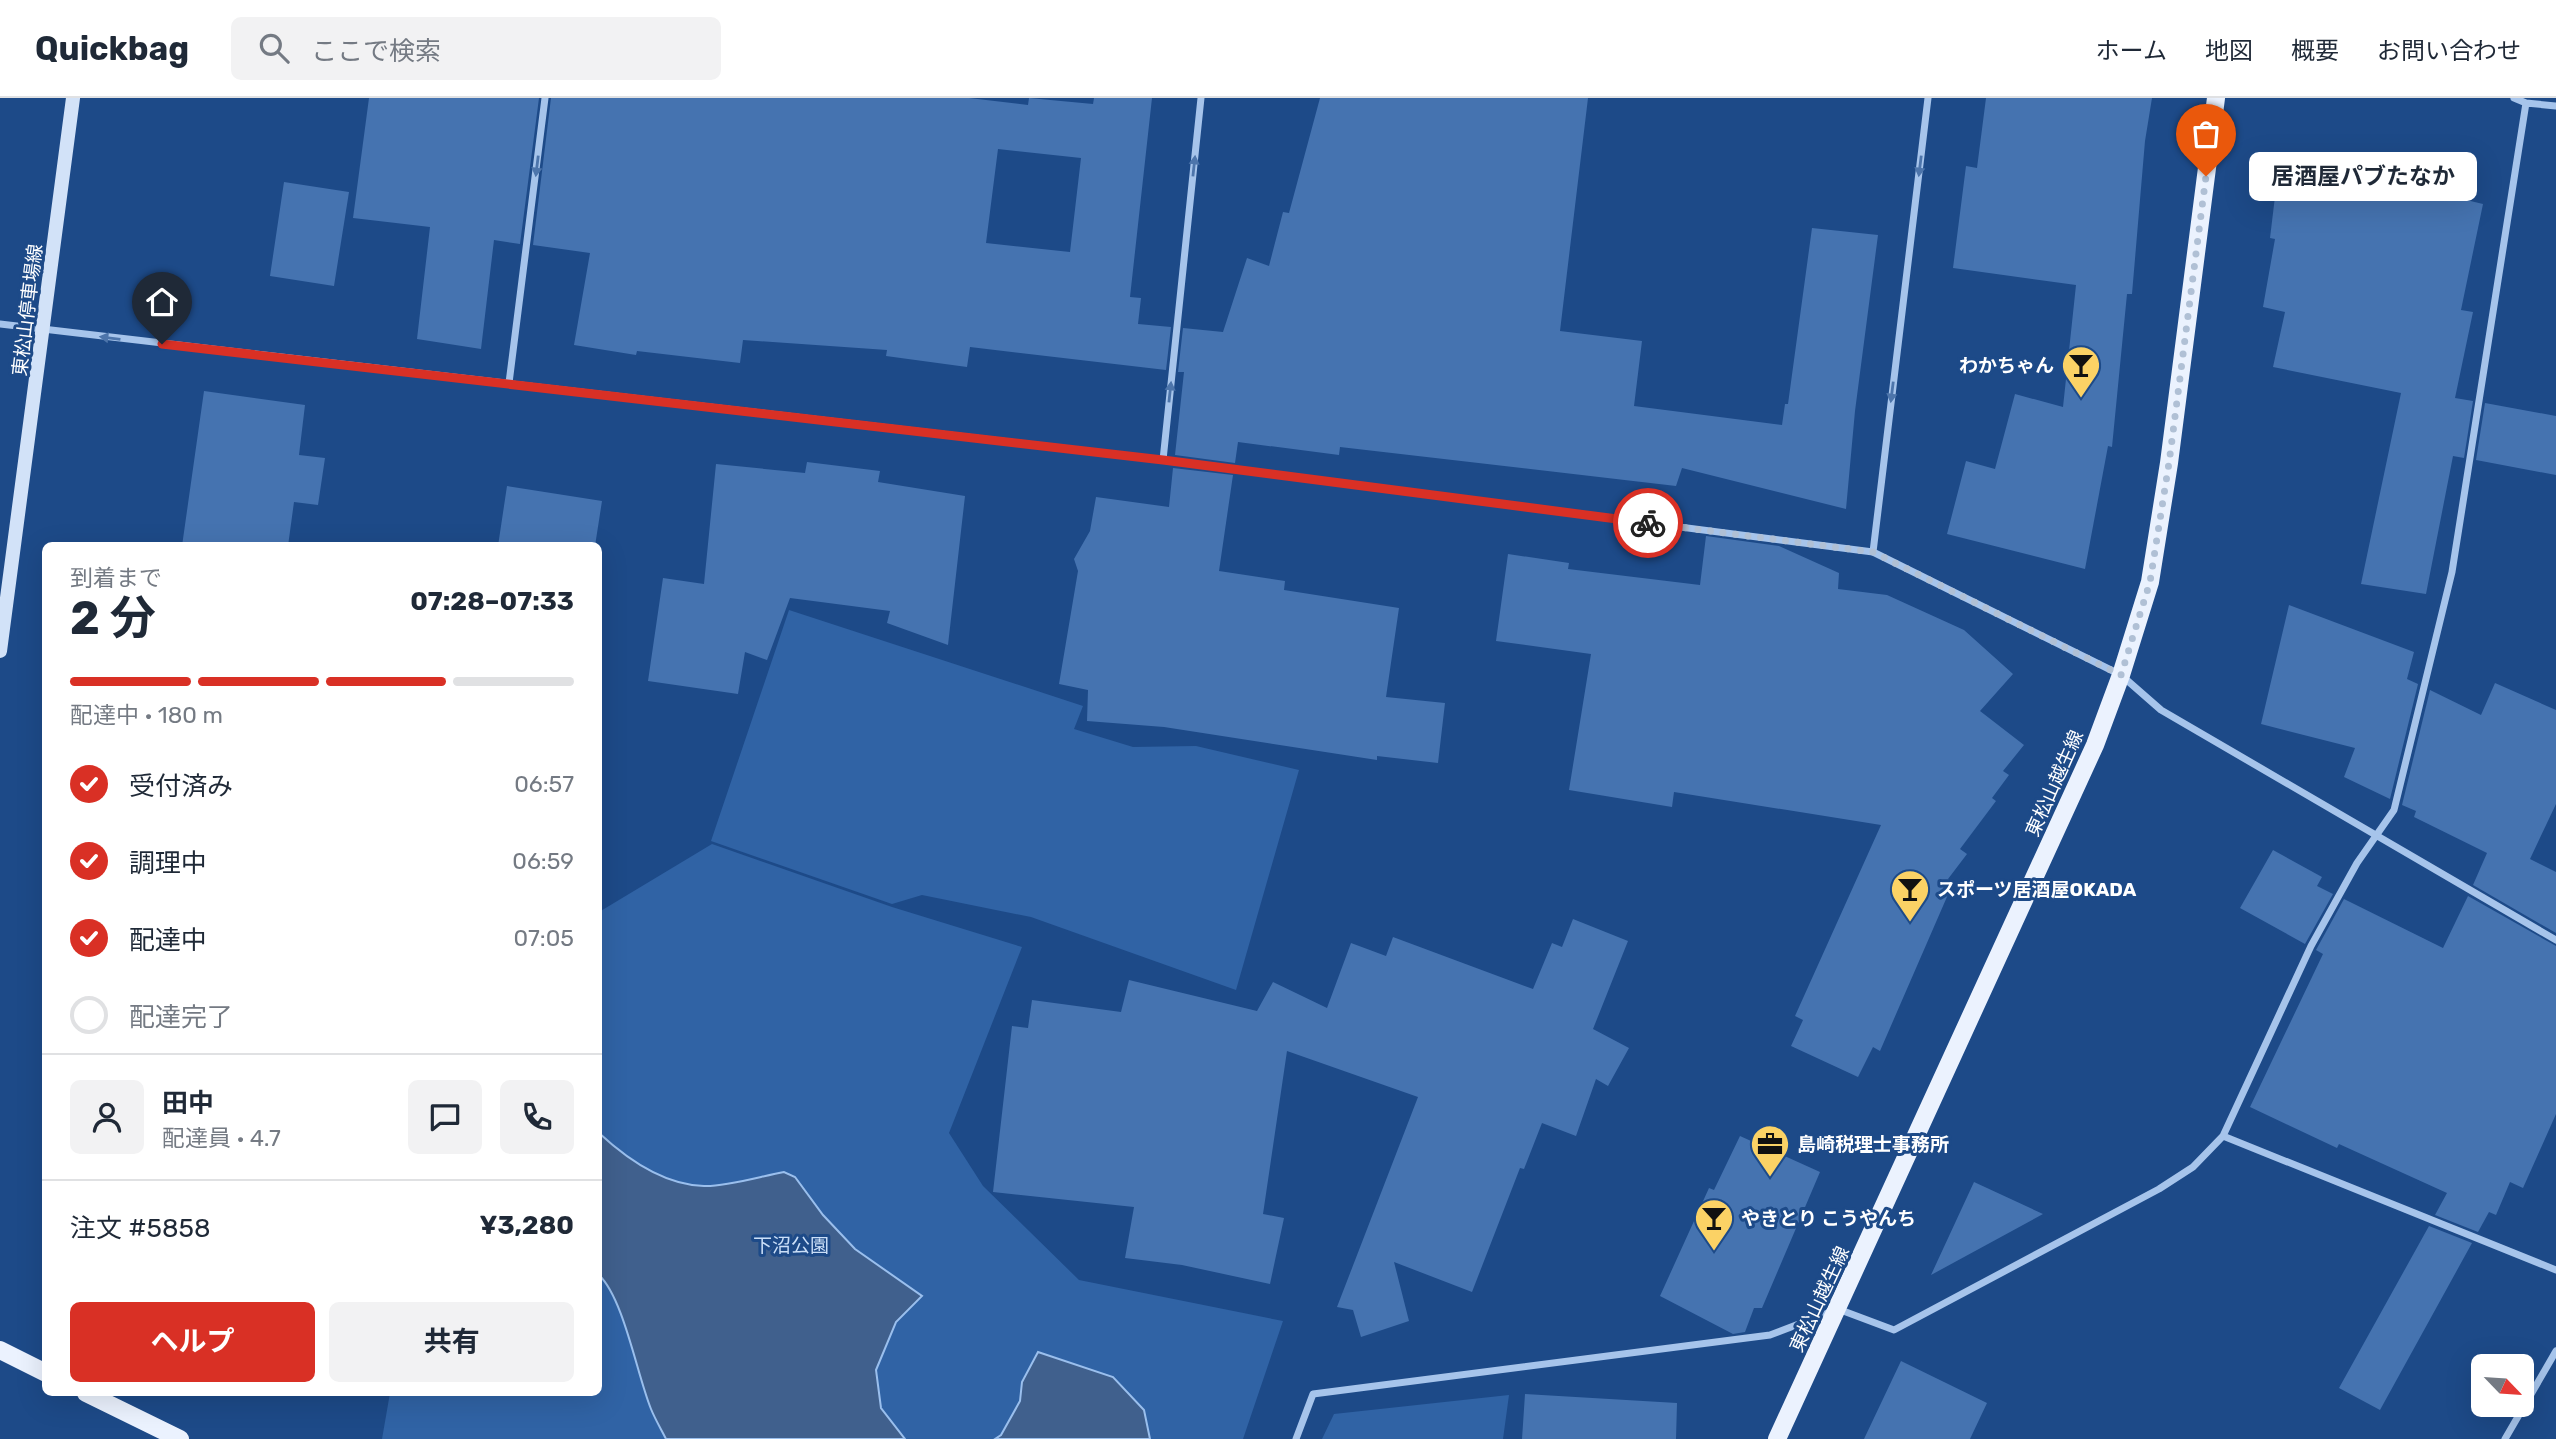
<!DOCTYPE html>
<html lang="ja">
<meta charset="utf-8">
<style>
body{margin:0;font-family:Rubik,"Noto Sans JP",sans-serif;background:#f2f2f3;color:#1f2937;height:100vh;display:flex;flex-direction:column;font-size:26px;white-space:nowrap}
*{box-sizing:border-box;margin:0}
p{font-size:23px;color:#747a83}
.icon{flex:none;width:38px;height:38px;fill:none;stroke:currentColor;stroke-width:2;stroke-linecap:round;stroke-linejoin:round}
.map{position:relative;flex:1;overflow:hidden}
.details{position:absolute;left:42px;top:444px;width:560px;height:854px;display:flex;flex-direction:column;background:#fff;border-radius:10px;box-shadow:0 7px 28px #0002}
.details>*{flex:none}
.needle{width:46px;rotate:115deg}
.controls{position:absolute;left:2471px;top:1256px;display:grid;gap:14px}
.controls a{display:grid;place-items:center;width:63px;height:63px;border-radius:10px;background:#fff;box-shadow:0 7px 28px #0002;font-size:35px}
.pin{position:absolute;display:grid;place-items:center;width:60px;height:60px;color:#fff;margin:-72px -30px;border-radius:50% 50% 50% 0;rotate:-45deg;box-shadow:0 0 7px #0007}
.pin .icon{rotate:45deg}
.courier{position:absolute;display:grid;place-items:center;width:70px;height:70px;margin:-35px;border:5px solid #d93025;border-radius:50%;background:#fff;color:#222;box-shadow:0 2px 9px #0007}
.bubble{position:absolute;height:49px;border-radius:10px;background:#fff;box-shadow:0 7px 28px #0002;font-size:23px;font-weight:700;line-height:49px;text-align:center}
.head em{font-style:normal;font-weight:700}
.head div{display:flex;flex-direction:column-reverse}
.head{display:flex;align-items:center;justify-content:space-between;height:119px;padding:0 28px}
h1{font-size:46px;font-weight:700;line-height:52px}
.bar{display:grid;grid-template-columns:repeat(4,1fr);gap:10px 7px;align-content:center;height:84px;padding:0 28px}
.bar i{height:9px;border-radius:5px;background:#e0e1e3}
.bar .selected{background:#d93025}
.bar p{grid-column:span 4}
.line{display:flex;align-items:center;gap:18px;padding:0 28px;border-top:2px solid #e0e1e3}
.line div{flex:1}
.round{display:grid;place-items:center;flex:none;width:74px;height:74px;border-radius:10px;background:#f2f2f3}
ol{padding:0 28px;list-style:none}
li{display:flex;align-items:center;gap:21px;height:77px}
li p{margin-inline-start:auto}
li .icon{padding:7px;border-radius:50%;background:#d93025;color:#fff;stroke-width:4}
li:last-child{color:#747a83}
li i{width:38px;height:38px;border:4px solid #e0e1e3;border-radius:50%}
.action{display:flex;gap:14px;margin-top:auto;padding:14px 28px}
.action a{flex:1;height:80px;border-radius:10px;background:#d93025;color:#fff;font-size:28px;font-weight:700;line-height:80px;text-align:center}
.action a+a{background:#f2f2f3;color:#1f2937}
header{display:flex;align-items:center;gap:42px;box-sizing:border-box;height:98px;padding:0 35px;background:#fff;border-bottom:2px solid #e0e1e3}
header strong{font-size:33px}
nav{display:flex;gap:38px;margin-inline-start:auto;font-size:24px}
.search{width:490px;height:63px;background:#f2f2f3;display:flex;align-items:center;gap:18px;box-sizing:border-box;padding:0 24px;border-radius:10px;color:#747a83;font-size:26px}
.map>svg:first-child{display:block}
.green{fill:#3063a5}
.water{fill:#40608d;stroke:#9abfed;stroke-width:2}
.building{fill:#4573b0;fill-rule:evenodd}
.lines{fill:none;stroke-linecap:round;stroke-linejoin:round}
.street{stroke:#a6c4eb;stroke-width:7}
.secondary{stroke:#d2e2f8;stroke-width:14}
.primary{stroke:#ebf2fe;stroke-width:18}
.oneway{fill:#4d75ab}
.done{stroke:#b0c0d5;stroke-width:7;stroke-dasharray:0 12.6}
.route{stroke:#d93025;stroke-width:9}
.labels{text-anchor:middle;stroke-width:6;stroke-linejoin:round;paint-order:stroke}
.street-label{font-size:19px;fill:#fff;stroke:#1d4a88}
.poi-label{font-size:19px;font-weight:bold;fill:#fff;stroke:#1d4a88;text-anchor:start}
.park-label{font-size:19px;fill:#cbdff8;stroke:#1d4a88}
</style>
<header>
<strong>Quickbag</strong>
<div class="search"><svg class="icon" aria-label="search" viewBox="0 0 24 24"><circle cx="10" cy="10" r="6"/><path d="M15 15l6 6"/></svg>ここで検索</div>
<nav><a>ホーム</a><a>地図</a><a>概要</a><a>お問い合わせ</a></nav>
</header>
<div class="map">
<svg width="2556" height="1341" viewBox="0 0 2556 1341">
<rect width="100%" height="100%" fill="#1d4a88"/>
<!-- green -->
<path class="green" d="M 789,512 L 1083,608 L 1074,631 L 1133,649 L 1196,648 L 1299,672 L 1236,892 L 1031,819 L 922,797 L 892,806 L 711,743 Z
M 712,746 L 892,809 L 1022,849 L 949,1035 L 983,1088 L 1079,1182 L 1283,1223 L 1243,1341 L 382,1341 L 390,1295 L 598,1295 L 599,814 Z
M 1509,1297 L 1503,1341 L 1322,1341 L 1334,1316 Z"/>
<!-- water -->
<path class="water" d="M 599,1035 C 627,1061 664,1087 704,1088 C 725,1089 762,1078 784,1074 L 795,1079 L 823,1117 L 855,1151 L 922,1198 L 896,1224 L 876,1272 L 881,1310 L 905,1341 L 666,1341 C 661,1331 655,1321 651,1311 C 637,1277 624,1201 599,1177 Z
M 1038,1254 L 1113,1279 L 1144,1312 L 1150,1341 L 995,1341 L 1001,1337 L 1020,1303 L 1022,1284 Z"/>
<!-- building -->
<path class="building" d="M 369,0 L 539,0 L 520,146 L 494,142 L 481,251 L 417,241 L 430,129 L 353,120 Z
M 551,0 L 969,0 L 1028,7 L 1029,0 L 1093,6 L 1094,0 L 1152,0 L 1130,199 L 1141,200 L 1138,226 L 1171,229 L 1166,272 L 970,249 L 967,269 L 886,258 L 887,252 L 743,242 L 740,265 L 637,253 L 636,257 L 574,247 L 590,155 L 533,147 ZM 998,51 L 1081,60 L 1070,154 L 986,145 Z
M 1320,0 L 1588,0 L 1560,233 L 1642,243 L 1634,308 L 1782,327 L 1785,306 L 1788,306 L 1812,130 L 1878,137 L 1855,313 L 1846,411 L 1682,370 L 1676,388 L 1340,349 L 1339,357 L 1238,344 L 1235,365 L 1175,357 L 1184,274 L 1178,274 L 1183,230 L 1223,234 L 1247,160 L 1269,168 L 1283,114 L 1289,115 Z
M 1986,0 L 2152,0 L 2145,43 L 2132,196 L 2127,196 L 2112,349 L 2108,348 L 2085,471 L 1947,436 L 1966,363 L 1995,371 L 2015,296 L 2063,309 L 2076,187 L 1953,170 L 1966,68 L 1977,70 Z
M 2280,57 L 2483,106 L 2461,212 L 2473,214 L 2455,300 L 2473,303 L 2464,360 L 2453,358 L 2426,496 L 2361,486 L 2401,295 L 2273,269 L 2285,214 L 2263,209 L 2275,141 L 2270,140 Z
M 284,84 L 349,94 L 334,188 L 270,178 Z
M 204,293 L 305,307 L 299,357 L 325,360 L 318,407 L 294,404 L 288,448 L 182,448 Z
M 2485,305 L 2556,318 L 2556,377 L 2476,362 Z
M 807,364 L 880,373 L 878,384 L 965,398 L 948,547 L 887,525 L 890,513 L 790,500 L 767,562 L 745,554 L 738,596 L 648,583 L 663,480 L 704,486 L 716,366 L 805,375 Z
M 1173,370 L 1233,377 L 1219,473 L 1285,483 L 1284,492 L 1399,510 L 1386,599 L 1445,605 L 1438,665 L 1377,658 L 1377,662 L 1164,629 L 1087,623 L 1088,592 L 1059,586 L 1078,473 L 1074,461 L 1090,433 L 1096,399 L 1169,409 Z
M 507,388 L 602,403 L 595,448 L 498,448 Z
M 1706,438 L 1779,448 L 1839,475 L 1838,491 L 1887,497 L 1964,532 L 2013,576 L 1980,613 L 2024,647 L 2003,673 L 2009,677 L 1992,700 L 1996,703 L 1960,751 L 1967,756 L 1948,781 L 1953,785 L 1880,953 L 1873,949 L 1858,979 L 1791,948 L 1803,922 L 1795,918 L 1881,727 L 1674,694 L 1672,709 L 1569,692 L 1591,556 L 1496,543 L 1508,456 L 1569,465 L 1568,471 L 1700,487 Z
M 2289,507 L 2414,554 L 2407,581 L 2418,586 L 2390,701 L 2344,679 L 2355,650 L 2261,626 Z
M 2495,585 L 2556,612 L 2556,706 L 2530,761 L 2556,774 L 2556,835 L 2473,787 L 2487,755 L 2414,719 L 2416,713 L 2402,707 L 2430,592 L 2481,617 Z
M 2273,752 L 2322,779 L 2317,788 L 2333,796 L 2305,846 L 2240,810 Z
M 2468,798 L 2556,848 L 2556,1016 L 2523,1090 L 2510,1084 L 2496,1117 L 2489,1114 L 2478,1134 L 2435,1117 L 2447,1095 L 2339,1046 L 2337,1050 L 2250,1009 L 2323,856 L 2316,852 L 2344,801 L 2443,850 Z
M 1573,821 L 1628,843 L 1593,931 L 1629,950 L 1608,988 L 1596,981 L 1576,1038 L 1542,1025 L 1524,1071 L 1520,1070 L 1472,1194 L 1394,1164 L 1409,1223 L 1361,1239 L 1353,1212 L 1337,1209 L 1418,999 L 1287,953 L 1263,1116 L 1284,1120 L 1270,1186 L 1182,1167 L 1125,1160 L 1134,1109 L 993,1094 L 1012,928 L 1028,930 L 1032,902 L 1121,914 L 1129,882 L 1257,913 L 1273,884 L 1327,910 L 1351,845 L 1386,858 L 1393,839 L 1533,891 L 1552,845 L 1562,849 Z
M 1740,1038 L 1820,1074 L 1762,1210 L 1754,1210 L 1745,1234 L 1733,1236 L 1660,1198 L 1709,1090 L 1714,1092 Z
M 1974,1084 L 2043,1116 L 1931,1177 Z
M 2429,1128 L 2472,1145 L 2380,1312 L 2339,1290 Z
M 1901,1263 L 1987,1305 L 1970,1341 L 1864,1341 Z
M 1525,1296 L 1677,1305 L 1676,1341 L 1522,1341 Z"/>
<g class="lines">
<!-- street -->
<path class="street" d="M 2514,0 L 2526,5 L 2556,8
M 0,226 L 1163,362 L 1873,454 L 2121,577 L 2161,612 L 2556,842
M 509,285 L 545,0
M 1163,362 L 1201,0
M 1873,454 L 1928,0
M 2223,1038 L 2311,848 L 2357,765 L 2394,712 L 2452,474 L 2526,5
M 1296,1341 L 1313,1296 L 1770,1237 L 1838,1211 L 1894,1232 L 2159,1091 L 2193,1069 L 2223,1038 L 2556,1172
M 2505,1341 L 2556,1253"/>
<!-- secondary -->
<path class="secondary" d="M 0,553 L 73,0"/>
<!-- primary -->
<path class="primary" d="M 0,1252 L 46,1275
M 86,1295 L 180,1341
M 1777,1341 L 2095,647 L 2121,577 L 2150,484 L 2169,365 L 2216,0"/>
</g>
<!-- one-way arrows -->
<defs><path id="oneway-solid" d="M-6-.8H1V-3.2L6.5 0L1 3.2V.8H-6Z" transform="scale(1.75)"/></defs>
<g class="oneway">
<use href="#oneway-solid" transform="translate(537 68) rotate(97)"/>
<use href="#oneway-solid" transform="translate(1194 68) rotate(-84)"/>
<use href="#oneway-solid" transform="translate(1920 68) rotate(97)"/>
<use href="#oneway-solid" transform="translate(110 240) rotate(-173)"/>
<use href="#oneway-solid" transform="translate(1170 294) rotate(-84)"/>
<use href="#oneway-solid" transform="translate(1892 294) rotate(97)"/>
</g>
<g class="lines">
<!-- done -->
<path class="done" d="M 1648,425 L 1873,454 L 2121,577 L 2150,484 L 2169,365 L 2206,78"/>
<!-- route -->
<path class="route" d="M 162,246 L 1163,362 L 1648,425"/>
</g>
<!-- icons -->
<defs>
<g id="bar-pin" transform="scale(2.0125)"><path d="M0 17L-7.5 6A9.5 9.5 0 1 1 7.5 6Z" fill="#fbd265" stroke="#1d4a88"/><path d="M-6-5H6L.8 .8V4.5H3.5V6h-7V4.5H-.8V.8Z" fill="#111"/></g>
<g id="office-pin" transform="scale(2.0125)"><path d="M0 17L-7.5 6A9.5 9.5 0 1 1 7.5 6Z" fill="#fbd265" stroke="#1d4a88"/><path d="M-6-3h4V-5.5h4V-3h4V5H-6ZM-1-4.5V-3h2v-1.5ZM-6 0V1H6V0Z" fill="#111"/></g>
</defs>
<g fill-rule="evenodd">
<use href="#bar-pin" x="2081" y="267"/>
<use href="#bar-pin" x="1910" y="791"/>
<use href="#office-pin" x="1770" y="1046"/>
<use href="#bar-pin" x="1714" y="1120"/>
</g>
<g class="labels">
<!-- street labels -->
<g class="street-label">
<text transform="translate(27 212) rotate(-83)" y="7">東松山停車場線</text>
<text transform="translate(2054 685) rotate(-66)" y="7">東松山越生線</text>
<text transform="translate(1819 1201) rotate(-65)" y="7">東松山越生線</text>
</g>
<!-- poi labels -->
<g class="poi-label">
<text x="2054" y="274" text-anchor="end">わかちゃん</text>
<text x="1937" y="798">スポーツ居酒屋OKADA</text>
<text x="1797" y="1053">島崎税理士事務所</text>
<text x="1741" y="1127">やきとり こうやんち</text>
</g>
<!-- park labels -->
<g class="park-label">
<text x="791" y="1154">下沼公園</text>
</g>
</g>
</svg>
<div class="controls">
<a><svg class="needle" viewBox="-14 -14 28 28"><path d="M0-13l5 13h-10z" fill="#e53935"/><path d="M0 13l5-13h-10z" fill="#747a83"/></svg></a>
</div>
<div class="pin" style="left:2206px;top:78px;background:#ea580c"><svg class="icon" aria-label="bag" viewBox="0 0 24 24"><path d="M5 8h14l-1 12H6zM9 8a3 3 0 0 1 6 0"/></svg></div>
<div class="pin" style="left:162px;top:246px;background:#1f2937"><svg class="icon" aria-label="home" viewBox="0 0 24 24"><path d="M3 11l9-7 9 7M6 9v11h12V9"/></svg></div>
<div class="courier" style="left:1648px;top:425px"><svg class="icon" aria-label="bike" viewBox="0 0 24 24"><circle cx="6" cy="16" r="4"/><circle cx="18" cy="16" r="4"/><path d="M6 16l4-8h5l3 8M10 8l3 8H6M13 5h3"/></svg></div>
<div class="bubble" style="left:2249px;top:54px;width:228px">居酒屋パブたなか</div>
<section class="details">
<div class="head"><div><h1>2 分</h1><p>到着まで</p></div><em>07:28–07:33</em></div>
<div class="bar"><i class="selected"></i><i class="selected"></i><i class="selected"></i><i></i><p>配達中 · 180 m</p></div>
<ol>
<li><svg class="icon" aria-label="check" viewBox="0 0 24 24"><path d="M5 12l5 5 9-10"/></svg>受付済み<p>06:57</p></li>
<li><svg class="icon" aria-label="check" viewBox="0 0 24 24"><path d="M5 12l5 5 9-10"/></svg>調理中<p>06:59</p></li>
<li><svg class="icon" aria-label="check" viewBox="0 0 24 24"><path d="M5 12l5 5 9-10"/></svg>配達中<p>07:05</p></li>
<li><i></i>配達完了</li>
</ol>
<div class="line" style="height:126px"><a class="round"><svg class="icon" aria-label="person" viewBox="0 0 24 24"><circle cx="12" cy="8" r="4"/><path d="M4 21q1-7 8-7t8 7"/></svg></a><div><b>田中</b><p>配達員 · 4.7</p></div><a class="round"><svg class="icon" aria-label="chat" viewBox="0 0 24 24"><path d="M4 5h16v11H9l-5 4z"/></svg></a><a class="round"><svg class="icon" aria-label="phone" viewBox="0 0 24 24"><path d="M5 4h4l2 5-3 2q2 4 5 5l2-3 5 2v4C11 20 4 13 5 4z"/></svg></a></div>
<div class="line" style="height:91px"><div>注文 #5858</div><b>¥3,280</b></div>
<div class="action"><a>ヘルプ</a><a>共有</a></div>
</section>
</div>
